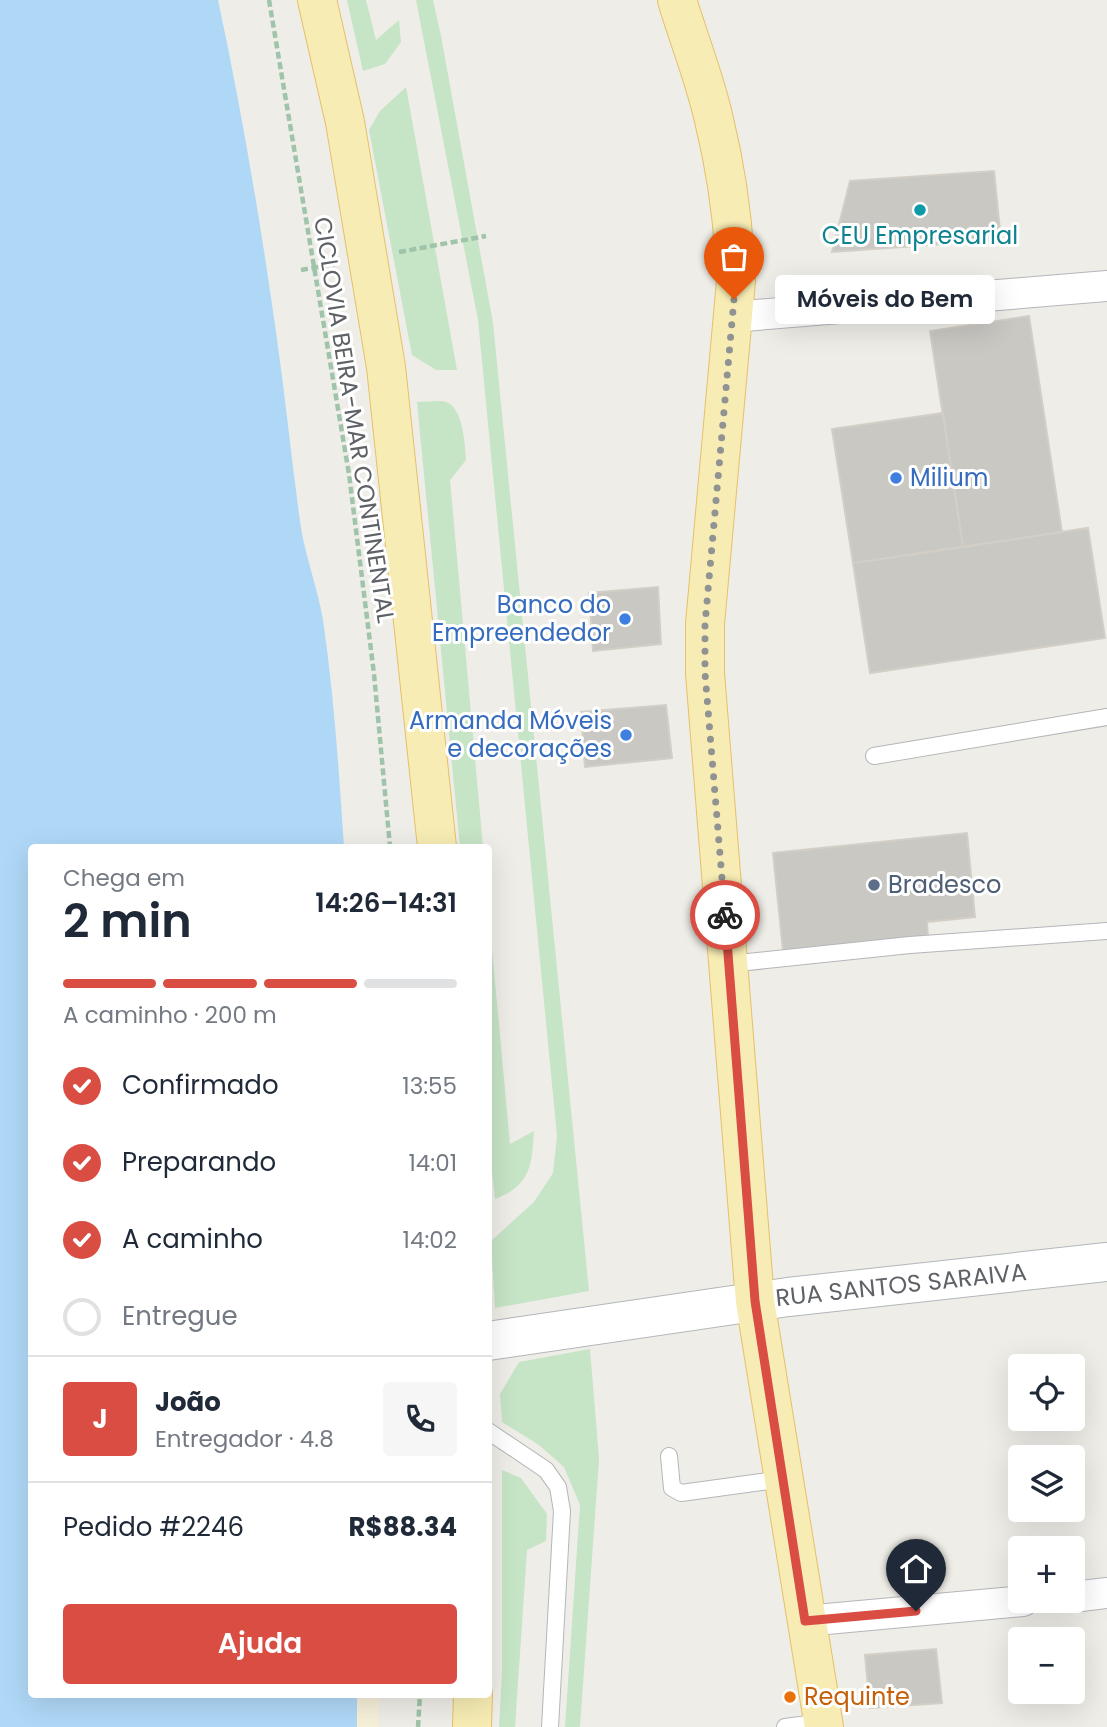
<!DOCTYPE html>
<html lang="pt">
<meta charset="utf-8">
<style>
body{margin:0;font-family:Poppins,sans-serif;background:#f6f6f7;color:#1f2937;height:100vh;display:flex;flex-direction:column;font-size:26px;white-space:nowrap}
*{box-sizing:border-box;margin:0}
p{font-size:23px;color:#747a83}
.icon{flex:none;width:38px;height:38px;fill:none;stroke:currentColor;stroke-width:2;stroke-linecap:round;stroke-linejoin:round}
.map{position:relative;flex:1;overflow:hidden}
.drawer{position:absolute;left:28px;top:844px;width:464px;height:854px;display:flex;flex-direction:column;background:#fff;border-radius:7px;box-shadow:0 7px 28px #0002}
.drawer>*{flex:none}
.buttons{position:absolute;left:1008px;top:1354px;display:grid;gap:14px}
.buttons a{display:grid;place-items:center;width:77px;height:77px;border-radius:7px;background:#fff;box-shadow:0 7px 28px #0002;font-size:35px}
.pin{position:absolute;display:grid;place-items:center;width:60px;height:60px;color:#fff;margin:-72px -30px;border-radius:50% 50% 50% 0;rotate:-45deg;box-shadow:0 0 7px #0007}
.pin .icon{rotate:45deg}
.courier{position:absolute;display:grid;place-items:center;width:70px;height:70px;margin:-35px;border:5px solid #d94d43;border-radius:50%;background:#fff;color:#222;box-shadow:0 2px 9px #0007}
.bubble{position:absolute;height:49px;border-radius:7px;background:#fff;box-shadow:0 7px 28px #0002;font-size:23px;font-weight:600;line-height:49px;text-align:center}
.overview em{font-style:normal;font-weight:600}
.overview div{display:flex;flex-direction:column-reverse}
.overview{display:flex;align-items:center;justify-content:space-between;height:119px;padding:0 35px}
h1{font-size:46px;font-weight:600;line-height:52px}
.bar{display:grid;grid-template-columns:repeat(4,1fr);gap:10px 7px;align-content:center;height:84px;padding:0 35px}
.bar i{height:9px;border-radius:5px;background:#e0e1e3}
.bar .selected{background:#d94d43}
.bar p{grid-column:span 4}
.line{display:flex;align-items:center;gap:18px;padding:0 35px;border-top:2px solid #e0e1e3}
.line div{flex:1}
.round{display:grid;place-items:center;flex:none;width:74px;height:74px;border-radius:7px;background:#f6f6f7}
ol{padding:0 35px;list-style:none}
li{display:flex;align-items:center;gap:21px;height:77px}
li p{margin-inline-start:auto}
li .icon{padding:7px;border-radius:50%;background:#d94d43;color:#fff;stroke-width:4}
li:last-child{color:#747a83}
li i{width:38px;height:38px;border:4px solid #e0e1e3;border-radius:50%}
.primary-button{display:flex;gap:14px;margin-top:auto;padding:14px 35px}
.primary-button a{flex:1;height:80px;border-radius:7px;background:#d94d43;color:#fff;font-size:28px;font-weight:600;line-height:80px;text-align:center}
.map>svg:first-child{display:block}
.green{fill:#c6e4c6}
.sand{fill:#f7f0d9}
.water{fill:#afd8f7}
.building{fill:#cac8c3;stroke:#d3cfc6;stroke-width:2}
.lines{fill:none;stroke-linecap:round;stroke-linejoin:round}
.lane-casing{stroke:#b4b6ba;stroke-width:18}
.street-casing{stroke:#b4b6ba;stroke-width:32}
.secondary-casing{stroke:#b3b6ba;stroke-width:40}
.primary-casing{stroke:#e4c16a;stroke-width:40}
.path{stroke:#9fc4aa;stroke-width:4.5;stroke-dasharray:7 3.5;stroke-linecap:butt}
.lane{stroke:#fff;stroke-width:16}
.street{stroke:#fff;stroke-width:30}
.secondary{stroke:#fff;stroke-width:38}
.primary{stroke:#f7ecb3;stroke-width:38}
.done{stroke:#919292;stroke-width:7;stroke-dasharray:0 12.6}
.route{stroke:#d94d43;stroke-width:9}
.culture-dot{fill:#0f9aa8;stroke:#fff;stroke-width:2.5}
.shop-dot{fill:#3f7fe0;stroke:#fff;stroke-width:2.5}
.service-dot{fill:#5c6f8a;stroke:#fff;stroke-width:2.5}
.food-dot{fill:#e8710a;stroke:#fff;stroke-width:2.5}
.labels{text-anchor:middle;stroke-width:6;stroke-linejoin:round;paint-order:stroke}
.culture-label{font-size:24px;fill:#0d838f;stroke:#fff}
.street-label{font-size:24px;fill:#5e6165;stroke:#fff}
.shop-label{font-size:24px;fill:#366cbe;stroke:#fff;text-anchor:end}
.service-label{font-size:24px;fill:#4e5e75;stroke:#fff;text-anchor:start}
.food-label{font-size:24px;fill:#c56008;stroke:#fff;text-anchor:start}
</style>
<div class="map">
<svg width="1107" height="1727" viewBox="0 0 1107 1727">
<rect width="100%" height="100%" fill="#efede7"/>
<!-- green -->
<path class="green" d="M 347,0 L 366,0 L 376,40 L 399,20 L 401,42 L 385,64 L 363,71 Z
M 416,0 L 433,0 L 441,36 L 493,323 L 589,1291 L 495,1308 L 491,1241 L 534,1202 L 553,1173 L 557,1136 L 478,320 Z
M 406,87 L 457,370 L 436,370 L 412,355 L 369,130 L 380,111 Z
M 417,402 C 425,402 438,400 446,402 C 463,407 465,445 466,460 L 450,480 L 483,847 L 460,847 Z
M 488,905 L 510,1144 L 534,1131 C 532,1166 530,1186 495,1199 L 488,1135 Z
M 590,1349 L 599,1459 L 580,1727 L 565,1727 L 580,1505 L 564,1467 L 539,1445 L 502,1422 L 500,1394 L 519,1362 Z
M 502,1470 L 521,1478 L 547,1514 L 546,1541 L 527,1550 L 515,1727 L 499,1727 L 502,1673 Z"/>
<!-- sand -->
<path class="sand" d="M 357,1694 L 379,1694 L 379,1727 L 357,1727 Z"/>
<!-- water -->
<path class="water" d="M 0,0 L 218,0 C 242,112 261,225 277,339 C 286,402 292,465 301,528 C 306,559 318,589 323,620 C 334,695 339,772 344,847 L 32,847 L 32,1694 L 357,1694 L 357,1727 L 0,1727 Z"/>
<!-- building -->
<path class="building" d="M 994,171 L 1001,240 L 832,252 L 850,181 Z
M 1029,316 L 1062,532 L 963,547 L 930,331 Z
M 943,413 L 963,547 L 853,563 L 832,429 Z
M 1088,528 L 1105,638 L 870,673 L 853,563 Z
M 658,587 L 661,644 L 593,651 L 589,593 Z
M 666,705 L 672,758 L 585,767 L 581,712 Z
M 967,833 L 975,917 L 927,922 L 928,936 L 783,951 L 773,853 Z
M 936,1649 L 942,1703 L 870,1708 L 865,1655 Z"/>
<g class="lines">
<!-- lane casing -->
<g class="lane-casing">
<path id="lane" d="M 874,756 L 1107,717
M 729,964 L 910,945 L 1107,931
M 488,1431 L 546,1470 L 558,1487 L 562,1511 L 550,1727
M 669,1456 L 672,1488 L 681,1493 L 783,1479
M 785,1727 L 823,1722"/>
</g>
<!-- street casing -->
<g class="street-casing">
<path id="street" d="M 732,317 L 1107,286
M 1073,1597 L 1107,1593
M 805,1621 L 1023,1601"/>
</g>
<!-- secondary casing -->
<g class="secondary-casing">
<path id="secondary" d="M 488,1341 L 788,1297 L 1107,1262"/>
</g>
<!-- primary casing -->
<g class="primary-casing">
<path id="primary" d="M 317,0 L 345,122 L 386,367 L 437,847
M 677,0 C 689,40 705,79 714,120 C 727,173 734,226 736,281 L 705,624 L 705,673 L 755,1301 L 824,1727
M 472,1727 L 473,1694"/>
</g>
<!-- path -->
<path class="path" d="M 269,0 L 349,474 L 374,674 L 390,847
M 399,252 L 486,236
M 301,270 L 335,264
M 418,1727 L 420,1694"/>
<!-- lane -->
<use href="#lane" class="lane"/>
<!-- street -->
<use href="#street" class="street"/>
<!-- secondary -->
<use href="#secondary" class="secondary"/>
<!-- primary -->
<use href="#primary" class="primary"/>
</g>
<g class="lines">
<!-- done -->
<path class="done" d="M 725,915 L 705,673 L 705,624 L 734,299"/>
<!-- route -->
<path class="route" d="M 725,915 L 755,1301 L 805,1621 L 916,1611"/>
</g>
<!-- markers -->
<circle class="culture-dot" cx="920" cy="210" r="7"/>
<g class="shop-dot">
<circle cx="896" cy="478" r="7"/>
<circle cx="625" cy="619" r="7"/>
<circle cx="626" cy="735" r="7"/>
</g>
<circle class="service-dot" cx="874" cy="885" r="7"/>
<circle class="food-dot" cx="790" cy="1697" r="7"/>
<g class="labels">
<!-- culture labels -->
<g class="culture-label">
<text x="920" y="244">CEU Empresarial</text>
</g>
<!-- street labels -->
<g class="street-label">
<text transform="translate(354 420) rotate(81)" y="8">CICLOVIA BEIRA-MAR CONTINENTAL</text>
<text transform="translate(901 1285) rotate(-6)" y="8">RUA SANTOS SARAIVA</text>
</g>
<!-- shop labels -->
<g class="shop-label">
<text x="910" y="486" text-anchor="start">Milium</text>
<text x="611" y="613">Banco do<tspan x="611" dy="28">Empreendedor</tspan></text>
<text x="612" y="729">Armanda Móveis<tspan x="612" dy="28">e decorações</tspan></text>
</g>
<!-- service labels -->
<g class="service-label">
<text x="888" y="893">Bradesco</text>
</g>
<!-- food labels -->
<g class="food-label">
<text x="804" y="1705">Requinte</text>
</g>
</g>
</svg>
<div class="buttons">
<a><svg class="icon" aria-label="locate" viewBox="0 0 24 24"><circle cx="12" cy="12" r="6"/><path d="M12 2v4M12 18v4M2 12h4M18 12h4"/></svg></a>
<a><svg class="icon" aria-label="layers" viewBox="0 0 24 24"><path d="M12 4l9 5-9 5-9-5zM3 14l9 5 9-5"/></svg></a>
<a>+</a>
<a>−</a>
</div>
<div class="pin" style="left:734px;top:299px;background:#ea580c"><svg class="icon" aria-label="bag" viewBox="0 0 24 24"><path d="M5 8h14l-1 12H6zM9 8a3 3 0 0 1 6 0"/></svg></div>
<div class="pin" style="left:916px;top:1611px;background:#1f2937"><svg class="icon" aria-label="home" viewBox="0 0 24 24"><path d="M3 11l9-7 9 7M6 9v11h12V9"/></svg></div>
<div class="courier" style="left:725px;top:915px"><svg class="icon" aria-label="bike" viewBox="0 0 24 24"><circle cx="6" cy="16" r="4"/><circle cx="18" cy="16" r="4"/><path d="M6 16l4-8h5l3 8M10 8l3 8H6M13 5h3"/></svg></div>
<div class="bubble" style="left:775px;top:275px;width:220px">Móveis do Bem</div>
<section class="drawer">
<div class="overview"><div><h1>2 min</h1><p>Chega em</p></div><em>14:26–14:31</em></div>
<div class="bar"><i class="selected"></i><i class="selected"></i><i class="selected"></i><i></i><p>A caminho · 200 m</p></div>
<ol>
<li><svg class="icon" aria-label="check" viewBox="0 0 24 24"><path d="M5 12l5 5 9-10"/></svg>Confirmado<p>13:55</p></li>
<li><svg class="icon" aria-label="check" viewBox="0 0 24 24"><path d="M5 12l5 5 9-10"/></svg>Preparando<p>14:01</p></li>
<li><svg class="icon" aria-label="check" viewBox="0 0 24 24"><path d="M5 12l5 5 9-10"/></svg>A caminho<p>14:02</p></li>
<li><i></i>Entregue</li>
</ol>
<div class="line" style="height:126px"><b class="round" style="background:#d94d43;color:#fff">J</b><div><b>João</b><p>Entregador · 4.8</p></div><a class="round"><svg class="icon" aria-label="phone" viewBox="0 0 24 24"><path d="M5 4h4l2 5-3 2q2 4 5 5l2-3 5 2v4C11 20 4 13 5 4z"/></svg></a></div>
<div class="line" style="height:91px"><div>Pedido #2246</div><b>R$88.34</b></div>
<div class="primary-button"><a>Ajuda</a></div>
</section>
</div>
